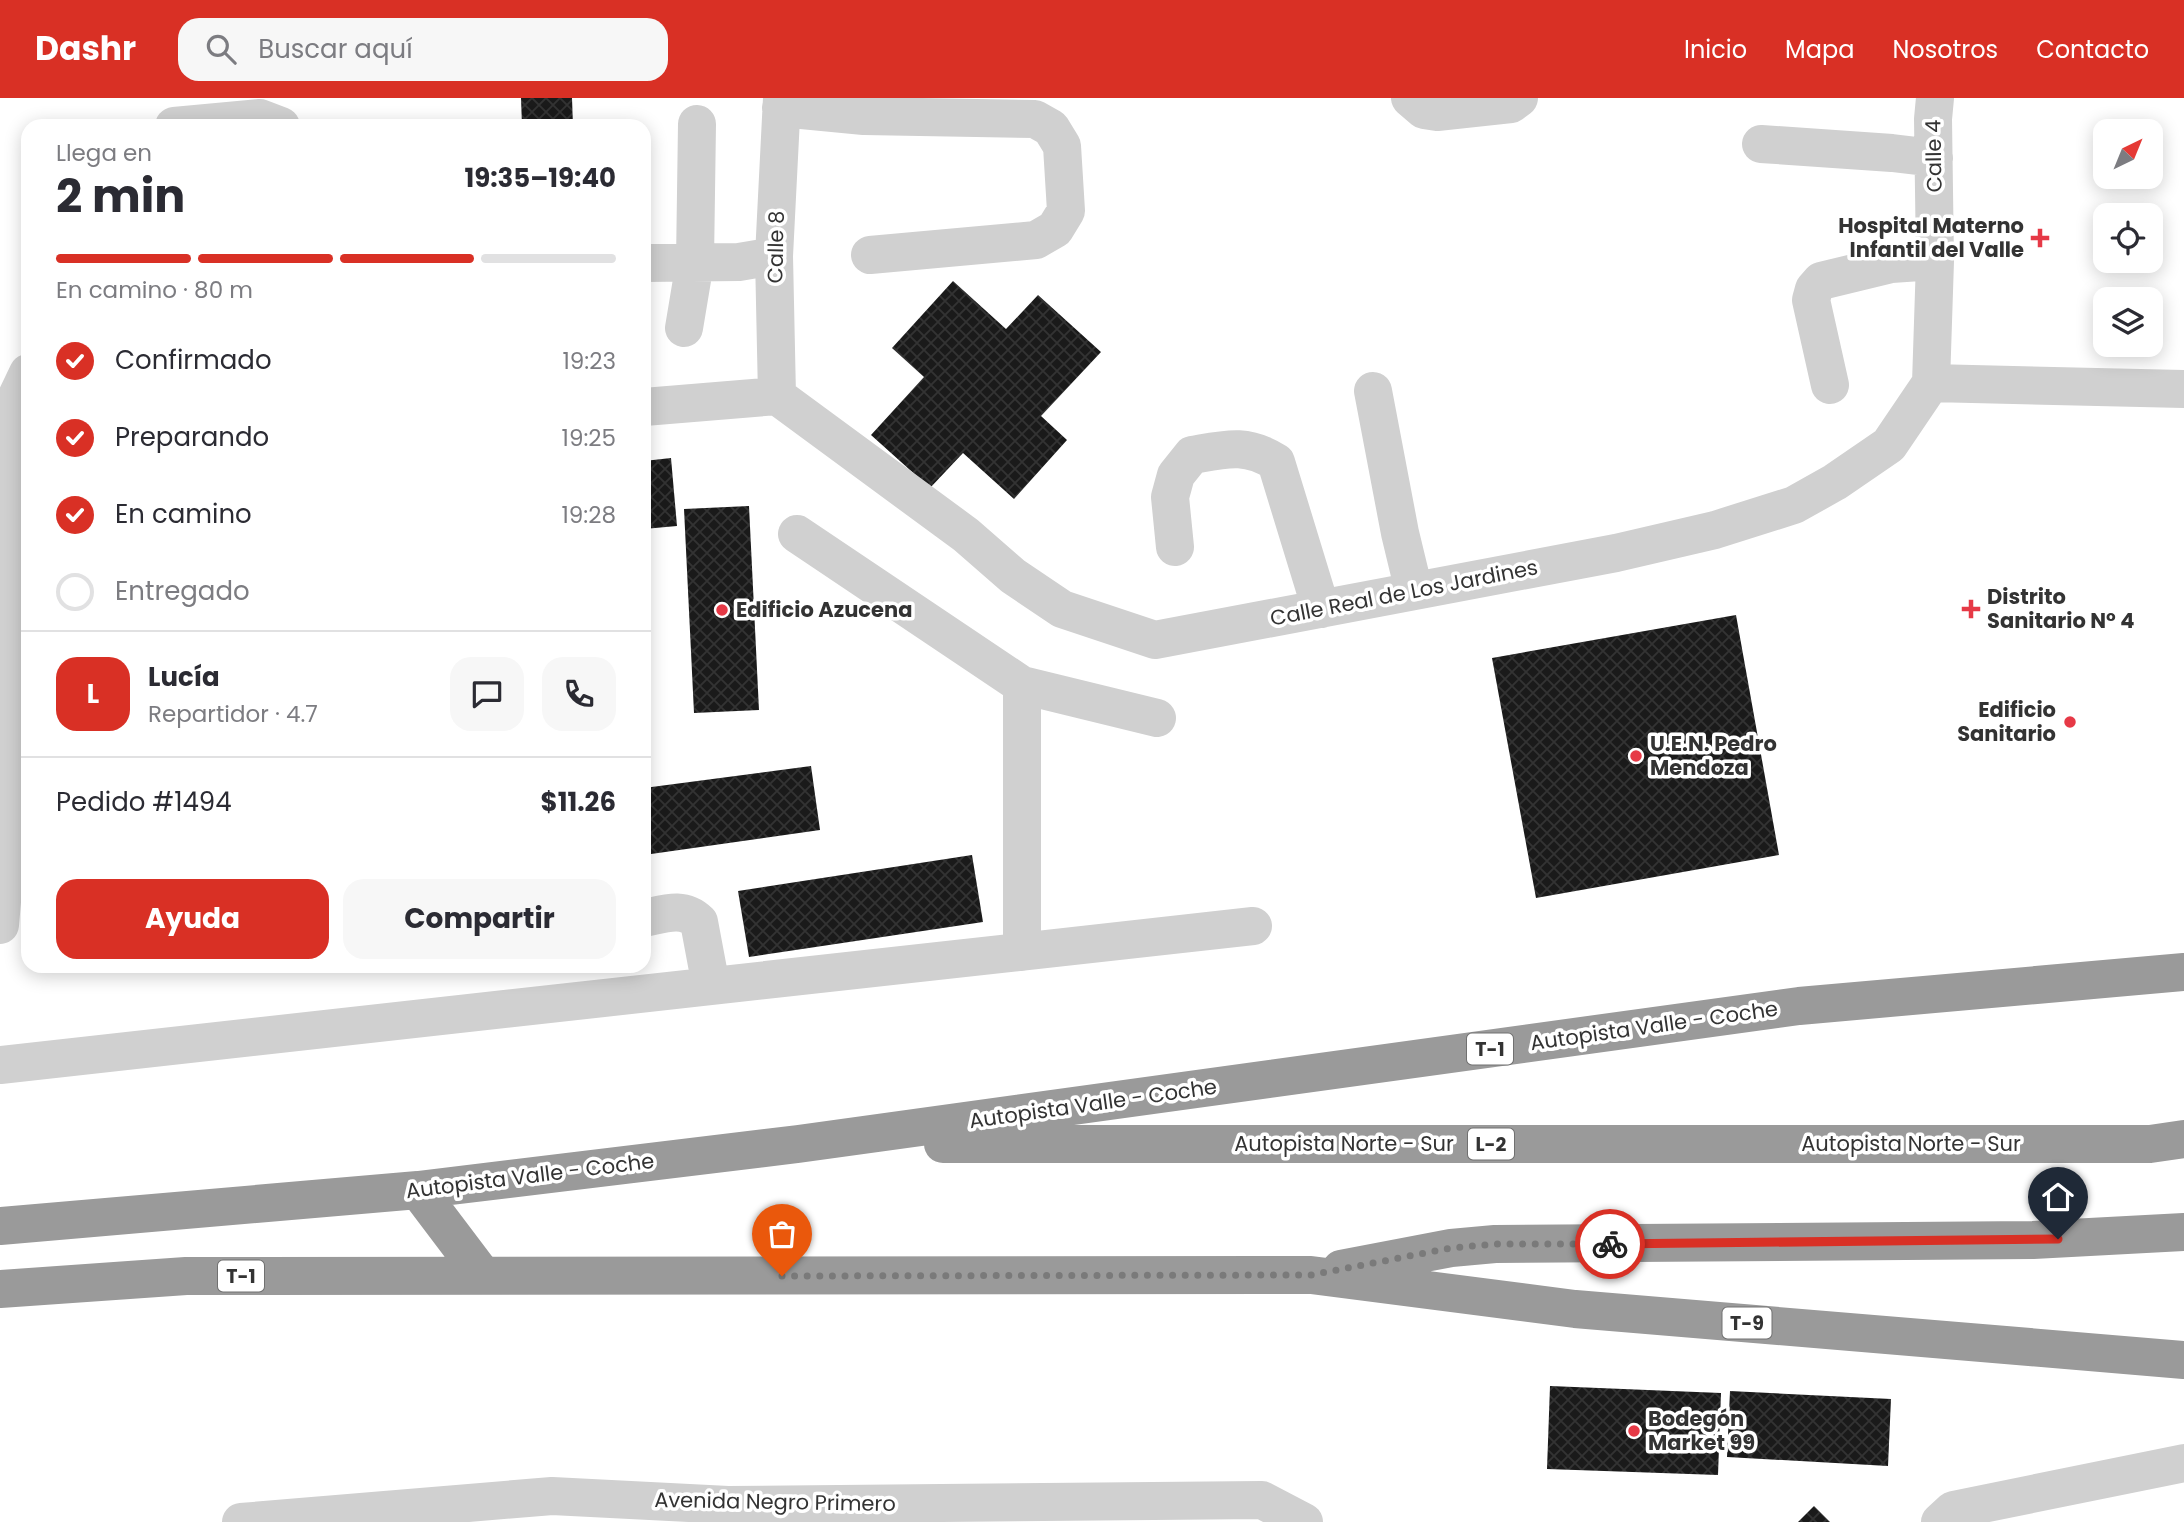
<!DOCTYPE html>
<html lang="es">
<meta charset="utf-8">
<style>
body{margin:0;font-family:Poppins,sans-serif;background:#f7f7f7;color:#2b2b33;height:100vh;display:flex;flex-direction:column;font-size:26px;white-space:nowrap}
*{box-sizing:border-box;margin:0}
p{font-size:23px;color:#7c7c81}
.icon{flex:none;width:38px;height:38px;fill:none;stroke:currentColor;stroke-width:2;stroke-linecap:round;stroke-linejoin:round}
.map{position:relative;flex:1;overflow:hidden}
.sheet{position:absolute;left:21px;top:21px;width:630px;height:854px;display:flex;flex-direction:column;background:#fff;border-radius:21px;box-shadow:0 4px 18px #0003}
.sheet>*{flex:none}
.needle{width:46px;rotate:43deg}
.fabs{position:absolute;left:2093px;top:21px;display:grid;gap:14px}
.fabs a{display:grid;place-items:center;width:70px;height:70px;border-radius:14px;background:#fff;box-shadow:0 4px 18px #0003;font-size:35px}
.pin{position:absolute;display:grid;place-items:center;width:60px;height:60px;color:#fff;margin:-72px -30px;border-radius:50% 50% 50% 0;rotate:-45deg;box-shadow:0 0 7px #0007}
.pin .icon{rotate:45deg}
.courier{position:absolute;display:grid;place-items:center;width:70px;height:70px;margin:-35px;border:5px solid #d93025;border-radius:50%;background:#fff;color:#222;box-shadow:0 2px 9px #0007}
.overview em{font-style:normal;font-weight:700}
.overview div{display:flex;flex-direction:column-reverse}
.overview{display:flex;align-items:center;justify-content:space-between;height:119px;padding:0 35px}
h1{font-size:46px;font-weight:700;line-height:52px}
.bar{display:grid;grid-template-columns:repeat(4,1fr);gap:10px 7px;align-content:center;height:84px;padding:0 35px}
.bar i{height:9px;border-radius:5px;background:#e1e1e2}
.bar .current{background:#d93025}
.bar p{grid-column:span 4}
.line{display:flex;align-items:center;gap:18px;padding:0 35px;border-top:2px solid #e1e1e2}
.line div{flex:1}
.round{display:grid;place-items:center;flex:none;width:74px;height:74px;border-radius:21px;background:#f7f7f7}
ol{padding:0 35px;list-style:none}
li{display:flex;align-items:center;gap:21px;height:77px}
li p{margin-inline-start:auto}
li .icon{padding:7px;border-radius:50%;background:#d93025;color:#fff;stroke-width:4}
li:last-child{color:#7c7c81}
li i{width:38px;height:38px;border:4px solid #e1e1e2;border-radius:50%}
.primary-button{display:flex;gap:14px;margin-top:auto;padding:14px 35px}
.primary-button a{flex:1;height:80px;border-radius:21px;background:#d93025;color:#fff;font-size:28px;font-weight:700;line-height:80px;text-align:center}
.primary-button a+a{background:#f7f7f7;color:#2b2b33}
header{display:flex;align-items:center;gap:42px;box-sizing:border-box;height:98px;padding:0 35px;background:#d93025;color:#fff}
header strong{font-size:33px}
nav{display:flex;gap:38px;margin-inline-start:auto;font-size:24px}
.search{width:490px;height:63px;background:#f7f7f7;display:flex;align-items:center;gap:18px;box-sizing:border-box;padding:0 24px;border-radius:21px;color:#7c7c81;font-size:26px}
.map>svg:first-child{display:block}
.building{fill:url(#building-cross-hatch)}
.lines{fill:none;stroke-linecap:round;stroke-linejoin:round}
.minor{stroke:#d0d0d0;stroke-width:38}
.highway{stroke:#9a9a9a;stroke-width:38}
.done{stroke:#7a7a7a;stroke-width:7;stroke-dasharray:0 12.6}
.route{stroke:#d93025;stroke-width:9}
.poi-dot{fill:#e63946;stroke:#fff;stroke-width:2.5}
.labels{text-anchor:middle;stroke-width:7;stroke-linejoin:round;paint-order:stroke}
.shield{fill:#fff;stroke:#707070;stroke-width:2}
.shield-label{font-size:19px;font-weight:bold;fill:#333}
.street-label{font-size:21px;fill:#333;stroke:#fff}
.poi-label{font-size:21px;font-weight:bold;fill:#333;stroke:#fff;text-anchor:start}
</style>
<header>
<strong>Dashr</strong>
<div class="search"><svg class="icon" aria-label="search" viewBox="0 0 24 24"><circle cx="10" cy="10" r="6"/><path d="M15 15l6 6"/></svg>Buscar aquí</div>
<nav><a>Inicio</a><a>Mapa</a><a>Nosotros</a><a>Contacto</a></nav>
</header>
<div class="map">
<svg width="2184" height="1424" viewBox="0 0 2184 1424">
<defs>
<pattern id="building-cross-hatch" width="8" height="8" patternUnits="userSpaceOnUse" patternTransform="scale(1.75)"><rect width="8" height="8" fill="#1a1a1a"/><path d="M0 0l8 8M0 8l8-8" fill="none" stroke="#333"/></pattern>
</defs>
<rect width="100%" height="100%" fill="#fff"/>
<!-- building -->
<path class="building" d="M 521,0 L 572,0 L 573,28 L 522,28 Z
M 953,183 L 1006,231 L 1038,197 L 1101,254 L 1041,318 L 1067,342 L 1014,401 L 963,355 L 930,390 L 871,337 L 924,279 L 892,250 Z
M 671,360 L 677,428 L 644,431 L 644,363 Z
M 749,408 L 759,612 L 694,615 L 684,411 Z
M 1736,517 L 1779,757 L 1536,800 L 1492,560 Z
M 811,668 L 820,732 L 644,757 L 644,690 Z
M 972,757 L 983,824 L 749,859 L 738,793 Z
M 28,780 L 28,825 L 26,825 L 21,781 Z
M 1550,1288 L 1721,1295 L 1718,1377 L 1547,1371 Z
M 1730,1293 L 1891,1301 L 1888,1368 L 1727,1359 Z
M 1814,1408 L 1830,1424 L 1798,1424 Z"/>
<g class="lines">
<!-- minor -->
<path class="minor" d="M 1410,0 L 1424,12 L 1437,14 L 1511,6 L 1519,0
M 781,10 L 864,18 L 1035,21 L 1051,30 L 1062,48 L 1066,113 L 1055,131 L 1036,142 L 870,157
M 174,28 L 260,20 L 281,28
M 1761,46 L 1892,55 L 1934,60
M 644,165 L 739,164 L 774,158
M 684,230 L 695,164 L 697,26
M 1931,285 L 1935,163 L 1933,21 L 1935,0
M 1931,285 L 2184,291
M 1830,287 L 1811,202 L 1814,191 L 1821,183 L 1891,166 L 1935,163
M 1373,293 L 1400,435 L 1414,493
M 777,298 L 774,158 L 782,0
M 644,309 L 777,298 L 966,437 L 1013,478 L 1062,511 L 1155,542 L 1616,455 L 1715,432 L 1794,407 L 1835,384 L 1889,347 L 1931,285
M 797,436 L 1022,587 L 1022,854
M 1175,449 L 1170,399 L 1176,377 L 1192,357 C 1226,351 1246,345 1276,364 L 1321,511
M 1022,587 L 1157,620
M 644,820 C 664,816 683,808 699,824 L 711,888
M 0,827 L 12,687 L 17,298 L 28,275
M 0,967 L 1253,828
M 241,1424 L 552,1398 L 728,1407 L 1262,1402 L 1304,1424
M 1940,1424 L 1953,1412 L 2184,1365"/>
<!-- highway -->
<path class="highway" d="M 943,1046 L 2150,1046 L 2184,1041
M 418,1092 L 483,1178
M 0,1128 L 418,1092 L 798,1046 L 1799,908 L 2184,874
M 1341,1171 L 1451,1150 L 1495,1146 L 2033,1142 L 2184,1134
M 0,1191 L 186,1178 L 1311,1177 L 1575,1211 L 2184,1262"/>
</g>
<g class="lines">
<!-- done -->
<path class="done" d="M 782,1178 L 1311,1177 L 1451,1150 L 1495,1146 L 1610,1146"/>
<!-- route -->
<path class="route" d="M 1610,1146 L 2058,1141"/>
</g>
<!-- markers -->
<g class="poi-dot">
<path d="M2036.5 129.5h7v7h7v7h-7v7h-7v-7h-7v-7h7z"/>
<path d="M1967.5 500.5h7v7h7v7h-7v7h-7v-7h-7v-7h7z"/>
<circle cx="722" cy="512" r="7"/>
<circle cx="2070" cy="624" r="7"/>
<circle cx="1636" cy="658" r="7"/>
<circle cx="1634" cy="1333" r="7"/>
</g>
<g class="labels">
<!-- shield labels -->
<g class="shield">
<rect x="1467" y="935.5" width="46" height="31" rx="5"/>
<rect x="1468" y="1030.5" width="46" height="31" rx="5"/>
<rect x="218" y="1162.5" width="46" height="31" rx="5"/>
<rect x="1722.5" y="1209.5" width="49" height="31" rx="5"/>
</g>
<g class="shield-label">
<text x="1490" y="958">T-1</text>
<text x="1491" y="1053">L-2</text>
<text x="241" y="1185">T-1</text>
<text x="1747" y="1232">T-9</text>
</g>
<!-- street labels -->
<g class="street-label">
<text transform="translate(1934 58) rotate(-91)" y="7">Calle 4</text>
<text transform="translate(776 149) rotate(-89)" y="7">Calle 8</text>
<text transform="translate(1404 495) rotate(-11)" y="7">Calle Real de Los Jardines</text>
<text transform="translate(1654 928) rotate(-8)" y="7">Autopista Valle - Coche</text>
<text transform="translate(1093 1006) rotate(-8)" y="7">Autopista Valle - Coche</text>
<text x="1344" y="1053">Autopista Norte - Sur</text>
<text x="1911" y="1053">Autopista Norte - Sur</text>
<text transform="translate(530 1078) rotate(-7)" y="7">Autopista Valle - Coche</text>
<text transform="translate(775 1404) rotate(1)" y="7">Avenida Negro Primero</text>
</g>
<!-- poi labels -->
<g class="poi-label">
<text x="2024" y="135" text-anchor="end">Hospital Materno<tspan x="2024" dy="24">Infantil del Valle</tspan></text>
<text x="1987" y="506">Distrito<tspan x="1987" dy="24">Sanitario N° 4</tspan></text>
<text x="736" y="519">Edificio Azucena</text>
<text x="2056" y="619" text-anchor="end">Edificio<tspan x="2056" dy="24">Sanitario</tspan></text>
<text x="1650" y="653">U.E.N. Pedro<tspan x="1650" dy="24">Mendoza</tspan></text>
<text x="1648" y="1328">Bodegón<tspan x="1648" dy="24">Market 99</tspan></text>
</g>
</g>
</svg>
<div class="fabs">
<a><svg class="needle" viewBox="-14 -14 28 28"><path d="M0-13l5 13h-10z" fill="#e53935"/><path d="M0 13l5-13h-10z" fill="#7c7c81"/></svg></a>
<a><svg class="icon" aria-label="locate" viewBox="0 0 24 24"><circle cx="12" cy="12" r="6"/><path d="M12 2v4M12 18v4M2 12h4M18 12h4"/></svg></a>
<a><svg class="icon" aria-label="layers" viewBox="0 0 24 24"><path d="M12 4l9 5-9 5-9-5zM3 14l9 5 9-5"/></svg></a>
</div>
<div class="pin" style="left:782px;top:1178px;background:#ea580c"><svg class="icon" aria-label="bag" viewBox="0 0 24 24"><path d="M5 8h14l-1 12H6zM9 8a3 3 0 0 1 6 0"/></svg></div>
<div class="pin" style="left:2058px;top:1141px;background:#1f2937"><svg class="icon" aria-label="home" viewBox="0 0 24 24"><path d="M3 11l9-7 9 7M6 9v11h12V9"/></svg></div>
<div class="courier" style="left:1610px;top:1146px"><svg class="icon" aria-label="bike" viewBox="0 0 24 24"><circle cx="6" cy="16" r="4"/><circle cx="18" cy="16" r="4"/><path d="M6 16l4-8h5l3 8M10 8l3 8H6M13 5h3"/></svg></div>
<section class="sheet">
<div class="overview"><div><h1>2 min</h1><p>Llega en</p></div><em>19:35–19:40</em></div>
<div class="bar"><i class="current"></i><i class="current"></i><i class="current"></i><i></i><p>En camino · 80 m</p></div>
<ol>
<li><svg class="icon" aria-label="check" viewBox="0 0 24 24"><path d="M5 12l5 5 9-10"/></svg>Confirmado<p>19:23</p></li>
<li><svg class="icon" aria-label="check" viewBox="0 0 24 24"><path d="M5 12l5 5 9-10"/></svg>Preparando<p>19:25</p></li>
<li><svg class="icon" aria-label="check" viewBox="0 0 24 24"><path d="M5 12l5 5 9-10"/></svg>En camino<p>19:28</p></li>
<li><i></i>Entregado</li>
</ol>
<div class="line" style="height:126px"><b class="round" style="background:#d93025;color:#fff">L</b><div><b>Lucía</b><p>Repartidor · 4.7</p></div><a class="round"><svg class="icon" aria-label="chat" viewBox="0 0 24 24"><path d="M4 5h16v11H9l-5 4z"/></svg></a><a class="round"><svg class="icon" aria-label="phone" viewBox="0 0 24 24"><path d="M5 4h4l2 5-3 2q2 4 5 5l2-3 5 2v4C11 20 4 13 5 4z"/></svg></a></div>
<div class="line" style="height:91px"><div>Pedido #1494</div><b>$11.26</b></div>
<div class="primary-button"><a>Ayuda</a><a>Compartir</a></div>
</section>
</div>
